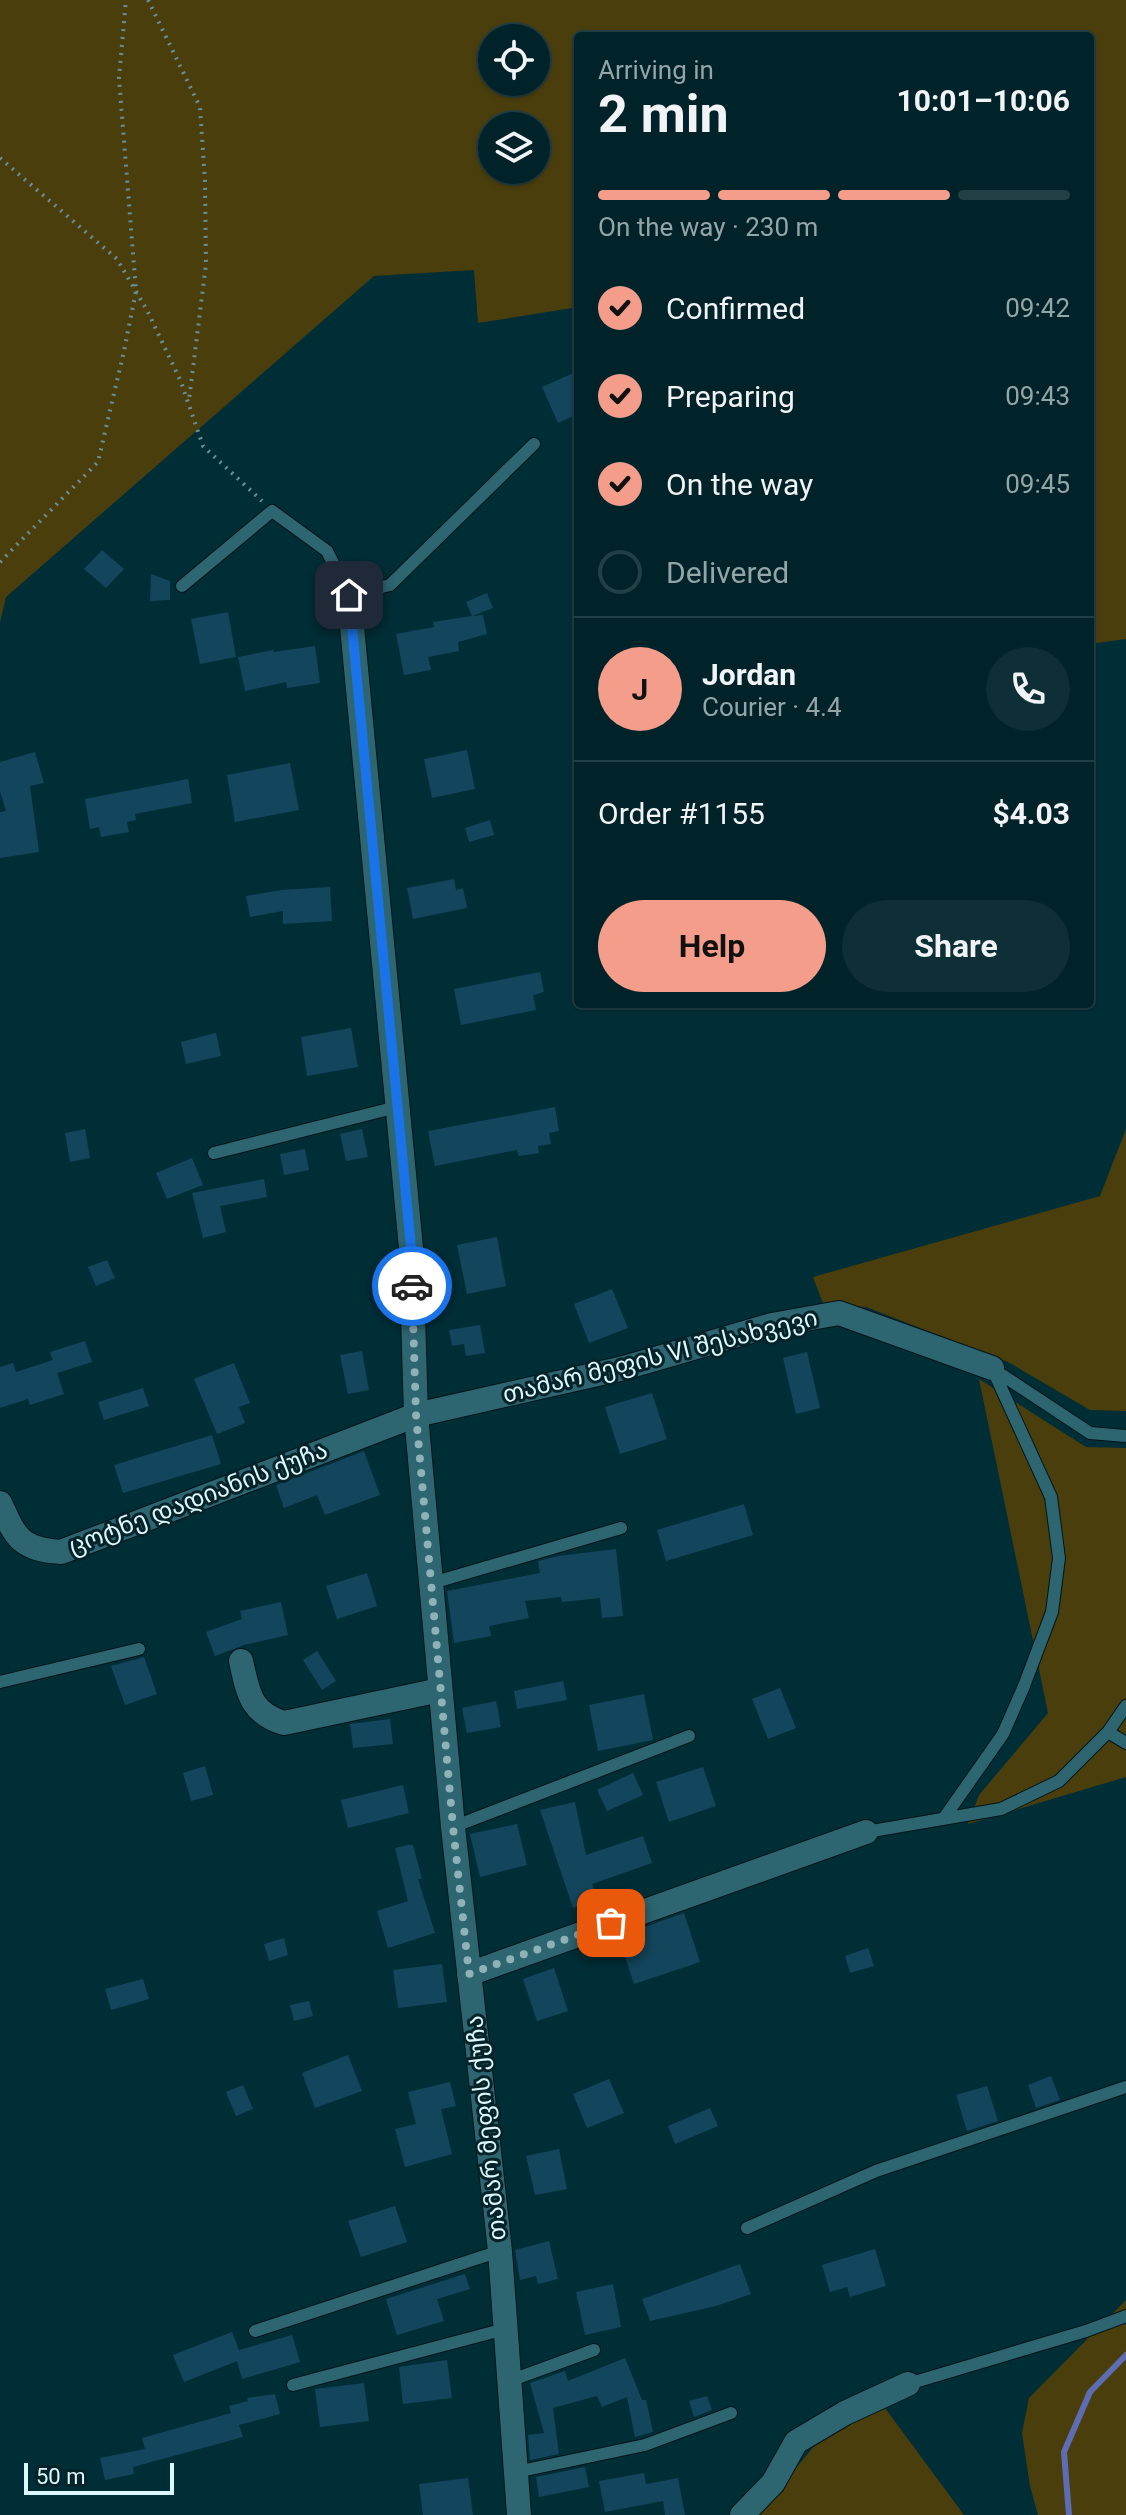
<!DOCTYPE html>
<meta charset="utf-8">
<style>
body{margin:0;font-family:Roboto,"Noto Sans Georgian",sans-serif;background:#0e2f35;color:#f1f3f6;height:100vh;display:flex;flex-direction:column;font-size:30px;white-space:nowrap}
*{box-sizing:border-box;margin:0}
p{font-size:26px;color:#95a4a8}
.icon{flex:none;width:44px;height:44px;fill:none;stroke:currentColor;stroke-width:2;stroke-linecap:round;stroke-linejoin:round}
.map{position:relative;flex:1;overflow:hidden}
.details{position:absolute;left:574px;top:32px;width:520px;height:976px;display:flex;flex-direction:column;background:#002229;border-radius:8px;box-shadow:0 2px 6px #0004,0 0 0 2px #223f46}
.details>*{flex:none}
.tools{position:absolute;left:478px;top:24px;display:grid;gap:16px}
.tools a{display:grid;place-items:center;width:72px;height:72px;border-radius:50%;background:#002229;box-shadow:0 2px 6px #0004,0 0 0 2px #223f46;font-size:40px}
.scale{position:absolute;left:24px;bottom:20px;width:150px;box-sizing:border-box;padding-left:8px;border:4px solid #dcf8fe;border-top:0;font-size:22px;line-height:28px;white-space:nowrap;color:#dcf8fe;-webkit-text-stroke:6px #052329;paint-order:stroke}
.pin{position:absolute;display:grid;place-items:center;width:68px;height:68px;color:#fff;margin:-34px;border-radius:16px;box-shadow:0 4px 12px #0006}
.courier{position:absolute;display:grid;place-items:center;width:80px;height:80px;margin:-40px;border:6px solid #1a73e8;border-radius:50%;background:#fff;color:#222;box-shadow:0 2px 10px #0007}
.head em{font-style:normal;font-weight:700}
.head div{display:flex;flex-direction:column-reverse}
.head{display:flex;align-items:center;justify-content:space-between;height:136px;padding:0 24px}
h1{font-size:52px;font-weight:700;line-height:60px}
.bar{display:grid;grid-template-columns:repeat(4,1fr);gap:12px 8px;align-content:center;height:96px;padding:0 24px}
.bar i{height:10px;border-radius:6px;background:#223f46}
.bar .on{background:#f49d8b}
.bar p{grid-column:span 4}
.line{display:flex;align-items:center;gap:20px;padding:0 24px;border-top:2px solid #223f46}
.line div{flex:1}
.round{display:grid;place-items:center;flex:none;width:84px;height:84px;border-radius:42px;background:#0e2f35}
ol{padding:0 24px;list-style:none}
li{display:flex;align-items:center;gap:24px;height:88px}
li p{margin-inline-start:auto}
li .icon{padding:8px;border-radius:50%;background:#f49d8b;color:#111;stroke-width:4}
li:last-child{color:#95a4a8}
li i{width:44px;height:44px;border:4px solid #223f46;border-radius:50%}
.action{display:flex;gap:16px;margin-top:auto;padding:16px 24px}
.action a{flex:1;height:92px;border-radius:48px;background:#f49d8b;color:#111;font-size:32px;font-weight:700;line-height:92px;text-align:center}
.action a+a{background:#0e2f35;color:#f1f3f6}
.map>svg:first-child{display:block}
.green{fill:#4b3e0d;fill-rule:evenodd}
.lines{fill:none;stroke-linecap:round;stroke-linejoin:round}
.stream{stroke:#5e6db3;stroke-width:6}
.building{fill:#13465d}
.service-casing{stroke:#00151b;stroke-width:14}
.minor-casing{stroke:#00151b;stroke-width:26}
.tertiary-casing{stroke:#00151b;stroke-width:26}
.path{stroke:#698f96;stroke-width:4;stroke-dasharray:2 6;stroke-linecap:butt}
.service{stroke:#2d6570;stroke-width:12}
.minor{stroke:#2d6570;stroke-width:24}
.tertiary{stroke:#2d6570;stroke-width:24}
.done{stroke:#8fb1b8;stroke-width:8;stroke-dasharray:0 14.4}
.route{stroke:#1a73e8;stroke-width:10}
.labels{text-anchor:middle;stroke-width:6;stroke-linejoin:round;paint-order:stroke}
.street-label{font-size:24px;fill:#dcf8fe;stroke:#052329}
</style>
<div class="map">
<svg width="1126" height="2515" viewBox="0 0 1126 2515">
<rect width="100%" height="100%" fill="#002e37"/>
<!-- green -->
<path class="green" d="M 0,0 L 1126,0 L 1126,639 L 1090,644 L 1090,36 L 578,36 L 578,307 L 478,323 L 474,270 L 374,276 L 6,597 L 0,622 ZM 492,38 L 536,38 L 536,82 L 492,82 ZM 492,126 L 536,126 L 536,170 L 492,170 Z
M 1126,1129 L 1126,1411 L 1090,1410 L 1008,1362 L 866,1307 L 823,1303 L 813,1277 L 1100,1196 Z
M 979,1379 L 1086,1447 L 1126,1448 L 1126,1777 L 968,1824 L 979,1795 L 1048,1713 Z
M 1126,2300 L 1126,2515 L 1038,2515 L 1030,2486 L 1022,2433 L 1029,2398 Z
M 885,2408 L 964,2515 L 757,2515 L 820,2439 Z"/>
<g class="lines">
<!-- stream -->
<path class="stream" d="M 1069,2515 L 1064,2452 L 1090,2392 L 1126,2355"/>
</g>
<!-- building -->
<path class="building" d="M 578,371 L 578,414 L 558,423 L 542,387 Z
M 102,550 L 124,569 L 106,588 L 84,569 Z
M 151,574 L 170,581 L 170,600 L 150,601 Z
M 487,593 L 493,608 L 472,616 L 483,615 L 487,634 L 458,642 L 459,651 L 428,657 L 431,670 L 404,675 L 396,634 L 434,627 L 433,622 L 472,616 L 466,602 Z
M 228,612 L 236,657 L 200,664 L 191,619 Z
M 315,646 L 320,683 L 287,688 L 286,682 L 245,691 L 238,657 L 273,650 L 274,652 Z
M 467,750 L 475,789 L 432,798 L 424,759 Z
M 35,752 L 44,783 L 30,786 L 39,852 L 0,858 L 0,812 L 6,811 L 0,791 L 0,762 Z
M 290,763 L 299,810 L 235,822 L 227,775 Z
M 188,779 L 192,803 L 135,814 L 136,820 L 127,822 L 129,832 L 101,837 L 99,827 L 90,829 L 85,799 Z
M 490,820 L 494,835 L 469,842 L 465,828 Z
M 454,879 L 456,890 L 463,888 L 467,908 L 413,919 L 407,888 Z
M 330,887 L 332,921 L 283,924 L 283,911 L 250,917 L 246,896 L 281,890 Z
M 540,972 L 544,992 L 533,995 L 536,1010 L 461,1025 L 454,989 Z
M 351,1028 L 358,1067 L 307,1076 L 301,1037 Z
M 216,1033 L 221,1056 L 186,1064 L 181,1042 Z
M 555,1107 L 559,1131 L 549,1133 L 551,1144 L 538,1146 L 539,1153 L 519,1156 L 517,1150 L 435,1166 L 428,1131 Z
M 85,1129 L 90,1158 L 70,1162 L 65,1133 Z
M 362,1129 L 368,1157 L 346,1161 L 340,1134 Z
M 305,1149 L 309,1170 L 284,1175 L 280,1154 Z
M 192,1158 L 203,1185 L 167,1199 L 156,1173 Z
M 264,1179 L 267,1197 L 220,1206 L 226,1232 L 203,1238 L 192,1193 Z
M 497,1237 L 506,1286 L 467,1294 L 457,1245 Z
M 107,1260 L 115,1278 L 96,1286 L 88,1267 Z
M 612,1289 L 628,1328 L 589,1343 L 574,1304 Z
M 480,1325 L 485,1353 L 466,1356 L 464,1344 L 452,1346 L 449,1330 Z
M 85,1341 L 92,1362 L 57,1373 L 50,1352 Z
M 362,1351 L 369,1390 L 348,1394 L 340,1355 Z
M 807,1352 L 820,1408 L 796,1414 L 783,1358 Z
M 53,1360 L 64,1394 L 30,1405 L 28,1399 L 0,1408 L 0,1367 L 13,1363 L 16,1372 Z
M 234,1363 L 250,1403 L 239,1407 L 245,1423 L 217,1434 L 194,1379 Z
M 143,1388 L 149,1406 L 104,1420 L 98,1402 Z
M 652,1393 L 667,1439 L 620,1454 L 605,1407 Z
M 212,1435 L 221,1464 L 123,1493 L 114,1465 Z
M 364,1451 L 380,1495 L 325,1515 L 317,1495 L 284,1508 L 276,1485 Z
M 744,1504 L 753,1535 L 666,1561 L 657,1530 Z
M 616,1549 L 623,1616 L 602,1618 L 600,1598 L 562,1602 L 561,1597 L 525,1601 L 529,1618 L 489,1626 L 491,1636 L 454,1643 L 447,1591 L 540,1573 L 538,1561 L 558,1556 Z
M 367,1573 L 377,1606 L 337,1619 L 326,1586 Z
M 281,1602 L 288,1635 L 244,1645 L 215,1656 L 206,1632 L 242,1619 L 240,1611 Z
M 317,1651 L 336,1681 L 322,1690 L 303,1660 Z
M 144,1657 L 157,1694 L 125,1705 L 111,1666 Z
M 563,1681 L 567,1700 L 517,1709 L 514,1691 Z
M 780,1688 L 796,1728 L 768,1739 L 752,1699 Z
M 644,1694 L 653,1740 L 598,1751 L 589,1705 Z
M 496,1701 L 501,1727 L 467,1733 L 462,1708 Z
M 390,1719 L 393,1744 L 353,1748 L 350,1724 Z
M 205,1766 L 213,1795 L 191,1801 L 183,1773 Z
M 703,1767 L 716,1806 L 669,1822 L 656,1782 Z
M 633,1773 L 643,1795 L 607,1811 L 597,1790 Z
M 403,1785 L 409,1813 L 348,1828 L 341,1800 Z
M 575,1802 L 586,1855 L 643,1836 L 652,1863 L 592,1884 L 598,1900 L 573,1908 L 540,1810 Z
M 517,1824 L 527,1865 L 480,1877 L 470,1834 Z
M 408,1845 L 413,1845 L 422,1879 L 418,1879 L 435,1933 L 388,1948 L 377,1911 L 408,1901 L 395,1848 Z
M 684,1913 L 700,1962 L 634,1984 L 622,1948 L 640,1943 L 636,1930 Z
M 284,1938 L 288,1955 L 269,1961 L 264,1944 Z
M 868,1948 L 874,1966 L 850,1973 L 845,1956 Z
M 442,1964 L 447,2002 L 398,2008 L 393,1970 Z
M 554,1968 L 568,2011 L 537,2021 L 523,1979 Z
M 143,1979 L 149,1999 L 111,2010 L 105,1989 Z
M 309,2001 L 313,2016 L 294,2021 L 290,2005 Z
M 348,2055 L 362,2091 L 315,2108 L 302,2073 Z
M 1051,2076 L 1060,2100 L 1036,2108 L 1028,2085 Z
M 609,2079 L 624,2113 L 587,2128 L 573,2094 Z
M 450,2082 L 456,2106 L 441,2109 L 452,2154 L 405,2167 L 395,2129 L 416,2124 L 408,2092 Z
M 243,2085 L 253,2109 L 236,2116 L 226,2092 Z
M 987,2086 L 998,2121 L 967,2131 L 956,2095 Z
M 710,2108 L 718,2126 L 675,2144 L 668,2126 Z
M 559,2149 L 567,2189 L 535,2195 L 526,2156 Z
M 395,2206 L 407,2242 L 361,2257 L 348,2221 Z
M 549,2241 L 558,2279 L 538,2284 L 536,2276 L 520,2280 L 515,2250 Z
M 875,2249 L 886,2286 L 850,2297 L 847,2287 L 830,2292 L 822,2265 Z
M 740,2264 L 751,2294 L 716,2306 L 650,2321 L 642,2299 Z
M 465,2274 L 470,2289 L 437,2299 L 444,2321 L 397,2335 L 386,2299 Z
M 613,2284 L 621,2327 L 585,2335 L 576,2292 Z
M 232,2332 L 239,2350 L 292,2335 L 300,2362 L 242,2379 L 237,2361 L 184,2382 L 173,2355 Z
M 625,2358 L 642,2400 L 646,2400 L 653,2432 L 635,2437 L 627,2397 L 602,2407 L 597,2396 L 553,2408 L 559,2454 L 530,2460 L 528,2435 L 544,2433 L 530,2383 L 565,2371 L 568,2381 Z
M 447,2360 L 452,2398 L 403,2404 L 399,2367 Z
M 364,2383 L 369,2421 L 320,2427 L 315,2389 Z
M 275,2394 L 280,2414 L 239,2425 L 243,2437 L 133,2467 L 134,2474 L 105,2480 L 100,2458 L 145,2449 L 142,2438 L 231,2413 L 229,2406 L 248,2401 L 247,2398 Z
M 707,2396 L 712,2410 L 694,2417 L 689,2401 Z
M 585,2467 L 589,2487 L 539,2497 L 536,2477 Z
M 644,2473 L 646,2484 L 678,2478 L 685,2515 L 665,2515 L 663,2501 L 605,2512 L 599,2481 Z
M 468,2478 L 473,2515 L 423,2515 L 419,2484 Z"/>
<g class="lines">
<!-- service casing -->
<g class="service-casing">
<path id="service" d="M 182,586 L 272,511 L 327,551 L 349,595 L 390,585 L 534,444
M 214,1153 L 397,1107
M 993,1369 L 1090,1433 L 1126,1436
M 432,1583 L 621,1528
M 0,1682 L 139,1649
M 1108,1732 L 1126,1706
M 944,1818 L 1003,1734 L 1024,1686 L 1052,1612 L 1059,1558 L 1051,1497 L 992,1368
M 453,1827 L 689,1736
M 866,1832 L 1001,1809 L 1059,1781 L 1108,1732 L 1126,1743
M 747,2228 L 876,2171 L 1126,2087
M 255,2331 L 500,2251
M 509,2381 L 594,2350
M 908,2384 L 1086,2331 L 1126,2316
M 293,2385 L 505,2329
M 516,2472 L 645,2445 L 731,2413"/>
</g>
<!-- minor casing -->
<g class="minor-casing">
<path id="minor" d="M 349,595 L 411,1248 L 416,1415
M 0,1503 C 16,1538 20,1549 61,1552 L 416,1415 L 624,1368 L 772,1325 L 839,1313 L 992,1368
M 241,1661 C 248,1692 250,1713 284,1723 L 440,1690
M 469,1974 L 866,1832
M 742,2515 L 773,2483 L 796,2442 L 845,2413 L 908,2384"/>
</g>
<!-- tertiary casing -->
<g class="tertiary-casing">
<path id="tertiary" d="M 416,1415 L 453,1827 L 500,2251 L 519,2515"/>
</g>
<!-- path -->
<path class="path" d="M 148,0 L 200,107 L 205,181 L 206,264 L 189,400
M 0,158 L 117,259 L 148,312 L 181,382 L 203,446 L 262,501
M 0,562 L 98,462 L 124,351 L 136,291 L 119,78 L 126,0"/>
<!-- service -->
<use href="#service" class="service"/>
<!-- minor -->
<use href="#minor" class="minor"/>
<!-- tertiary -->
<use href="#tertiary" class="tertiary"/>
</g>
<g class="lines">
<!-- done -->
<path class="done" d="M 412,1286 L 416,1415 L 453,1827 L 469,1974 L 611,1923"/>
<!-- route -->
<path class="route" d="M 349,595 L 411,1248 L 412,1286"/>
</g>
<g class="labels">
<!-- street labels -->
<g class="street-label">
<text transform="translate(660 1356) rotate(-14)" y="8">თამარ მეფის VI შესახვევი</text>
<text transform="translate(198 1498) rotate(-21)" y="8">ცოტნე დადიანის ქუჩა</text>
<text transform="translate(486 2128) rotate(-96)" y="8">თამარ მეფის ქუჩა</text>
</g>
</g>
</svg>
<div class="tools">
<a><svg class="icon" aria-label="locate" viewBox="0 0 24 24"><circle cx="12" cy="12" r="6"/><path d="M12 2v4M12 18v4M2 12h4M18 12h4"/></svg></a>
<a><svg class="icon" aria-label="layers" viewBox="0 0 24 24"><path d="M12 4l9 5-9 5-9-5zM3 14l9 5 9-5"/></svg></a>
</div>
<div class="scale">50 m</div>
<div class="pin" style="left:611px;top:1923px;background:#ea580c"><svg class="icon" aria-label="bag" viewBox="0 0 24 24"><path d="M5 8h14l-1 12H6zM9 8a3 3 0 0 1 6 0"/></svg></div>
<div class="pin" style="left:349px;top:595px;background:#1f2937"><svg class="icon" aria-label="home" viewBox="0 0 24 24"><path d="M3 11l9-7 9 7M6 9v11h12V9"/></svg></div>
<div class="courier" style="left:412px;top:1286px"><svg class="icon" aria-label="car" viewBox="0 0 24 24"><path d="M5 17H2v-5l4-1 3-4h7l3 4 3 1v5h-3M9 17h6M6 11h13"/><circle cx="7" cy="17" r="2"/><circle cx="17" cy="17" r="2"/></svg></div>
<section class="details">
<div class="head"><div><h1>2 min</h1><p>Arriving in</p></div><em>10:01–10:06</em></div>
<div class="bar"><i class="on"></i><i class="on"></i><i class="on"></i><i></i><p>On the way · 230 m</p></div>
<ol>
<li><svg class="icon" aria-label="check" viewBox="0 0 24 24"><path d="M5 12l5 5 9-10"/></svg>Confirmed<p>09:42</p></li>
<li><svg class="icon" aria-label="check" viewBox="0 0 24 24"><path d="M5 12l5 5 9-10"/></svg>Preparing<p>09:43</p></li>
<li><svg class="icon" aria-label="check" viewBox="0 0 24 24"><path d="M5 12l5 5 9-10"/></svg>On the way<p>09:45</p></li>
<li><i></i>Delivered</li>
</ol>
<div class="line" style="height:144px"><b class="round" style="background:#f49d8b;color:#111">J</b><div><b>Jordan</b><p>Courier · 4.4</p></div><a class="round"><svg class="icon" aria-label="phone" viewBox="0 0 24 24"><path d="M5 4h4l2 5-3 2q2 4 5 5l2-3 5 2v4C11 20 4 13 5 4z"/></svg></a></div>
<div class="line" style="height:104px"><div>Order #1155</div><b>$4.03</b></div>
<div class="action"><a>Help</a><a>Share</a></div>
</section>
</div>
